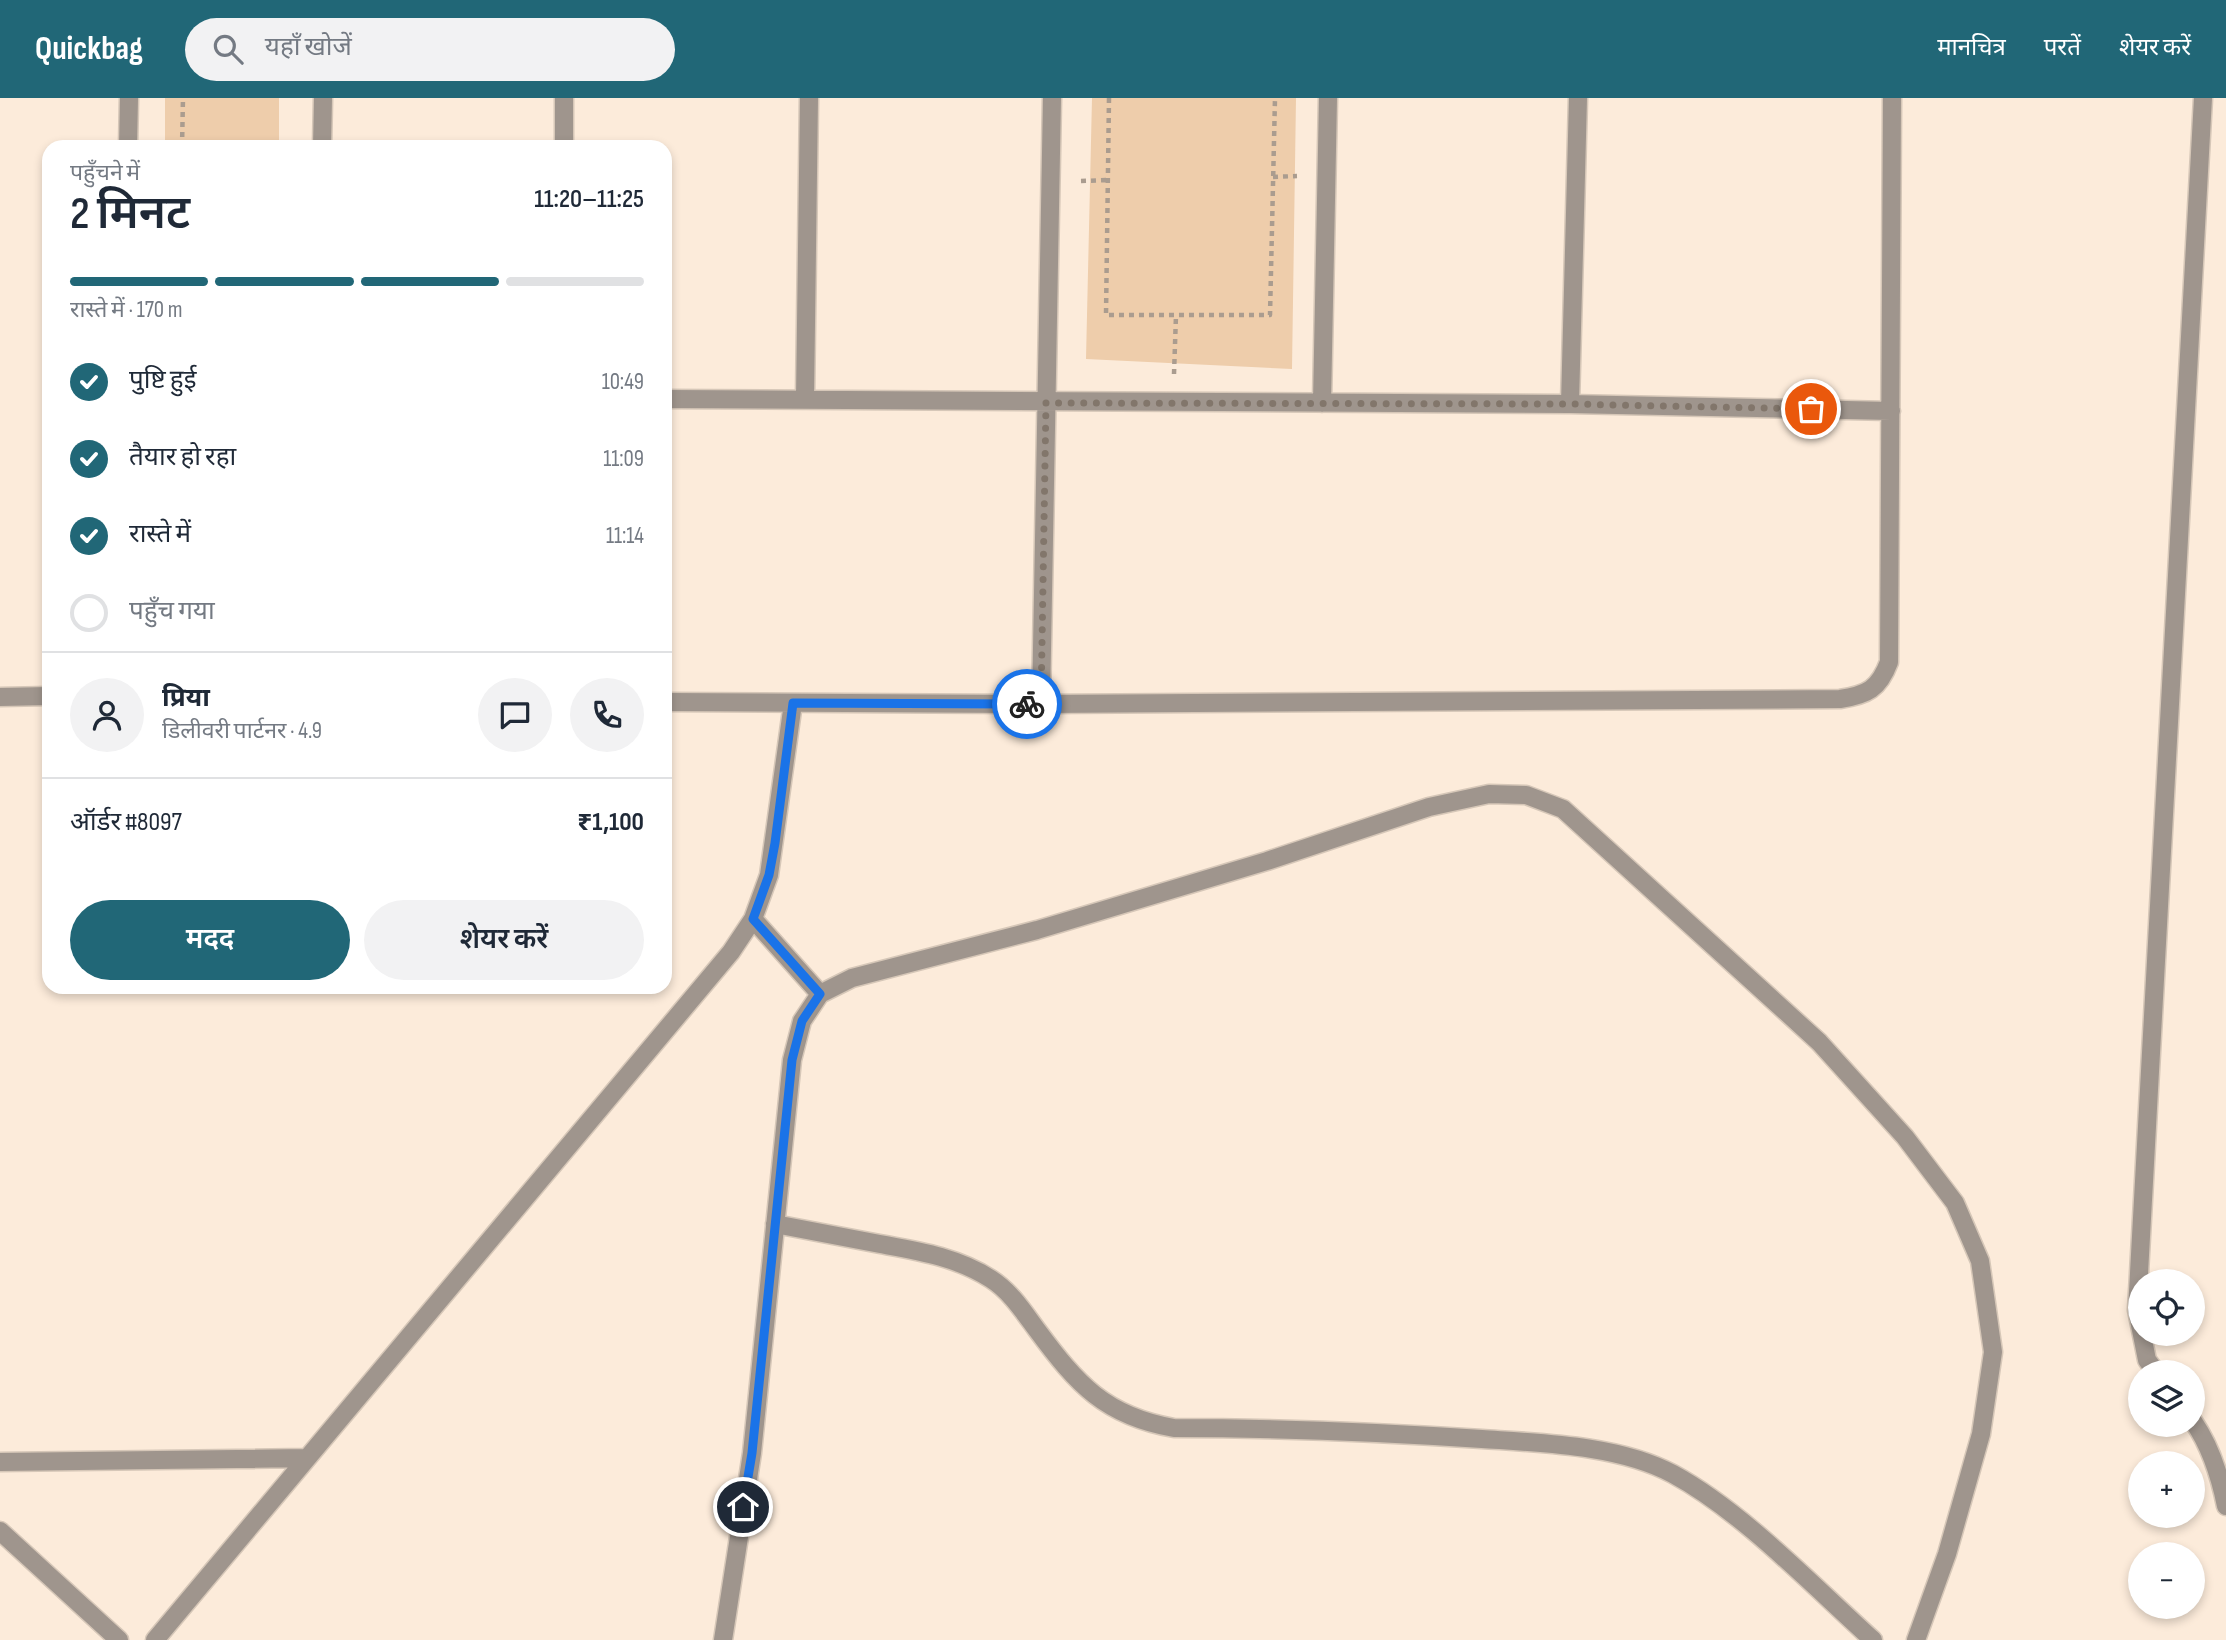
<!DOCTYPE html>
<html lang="hi">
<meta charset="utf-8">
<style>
body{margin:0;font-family:"Sofia Sans Condensed","Noto Sans Devanagari",sans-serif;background:#f2f2f3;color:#1f2937;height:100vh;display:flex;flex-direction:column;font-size:26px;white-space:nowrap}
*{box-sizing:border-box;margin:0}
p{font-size:23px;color:#747a83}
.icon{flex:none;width:38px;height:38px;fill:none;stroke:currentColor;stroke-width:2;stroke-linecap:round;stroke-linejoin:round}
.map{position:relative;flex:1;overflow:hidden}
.sheet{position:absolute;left:42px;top:42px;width:630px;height:854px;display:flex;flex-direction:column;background:#fff;border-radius:21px;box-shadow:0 4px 10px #0003}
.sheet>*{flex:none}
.tools{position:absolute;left:2128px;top:1171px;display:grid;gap:14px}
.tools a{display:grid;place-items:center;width:77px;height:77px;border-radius:50%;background:#fff;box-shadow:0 4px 10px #0003;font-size:35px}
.pin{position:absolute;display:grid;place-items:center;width:60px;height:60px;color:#fff;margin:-30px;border:4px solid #fff;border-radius:50%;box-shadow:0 2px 7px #0007}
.courier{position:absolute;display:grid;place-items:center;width:70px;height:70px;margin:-35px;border:5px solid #1a73e8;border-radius:50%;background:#fff;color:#222;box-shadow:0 2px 9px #0007}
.overview em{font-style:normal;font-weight:600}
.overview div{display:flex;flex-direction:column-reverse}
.overview{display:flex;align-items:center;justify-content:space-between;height:119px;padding:0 28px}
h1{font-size:46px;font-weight:600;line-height:52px}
.bar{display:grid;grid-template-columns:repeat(4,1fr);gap:10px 7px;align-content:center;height:84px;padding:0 28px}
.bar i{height:9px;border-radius:5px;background:#e0e1e3}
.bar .selected{background:#216777}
.bar p{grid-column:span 4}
.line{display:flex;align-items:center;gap:18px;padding:0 28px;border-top:2px solid #e0e1e3}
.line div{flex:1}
.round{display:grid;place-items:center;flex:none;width:74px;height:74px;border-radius:37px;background:#f2f2f3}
ol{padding:0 28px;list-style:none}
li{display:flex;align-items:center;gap:21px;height:77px}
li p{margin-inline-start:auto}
li .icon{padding:7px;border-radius:50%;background:#216777;color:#fff;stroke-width:4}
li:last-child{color:#747a83}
li i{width:38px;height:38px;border:4px solid #e0e1e3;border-radius:50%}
.action{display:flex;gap:14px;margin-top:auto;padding:14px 28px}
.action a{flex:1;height:80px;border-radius:42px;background:#216777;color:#fff;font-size:28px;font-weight:600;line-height:80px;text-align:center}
.action a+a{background:#f2f2f3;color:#1f2937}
header{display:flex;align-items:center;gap:42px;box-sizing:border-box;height:98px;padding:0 35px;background:#216777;color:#fff}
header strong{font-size:33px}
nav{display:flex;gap:38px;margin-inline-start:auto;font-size:24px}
.search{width:490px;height:63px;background:#f2f2f3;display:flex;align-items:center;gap:18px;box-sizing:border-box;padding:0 24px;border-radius:38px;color:#747a83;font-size:26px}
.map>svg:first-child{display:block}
.green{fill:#eecdab}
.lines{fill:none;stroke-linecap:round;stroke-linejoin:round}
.minor-casing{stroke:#d6c7b8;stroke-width:21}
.path{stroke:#aa9c8f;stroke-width:4.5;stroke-dasharray:5 5;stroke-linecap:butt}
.minor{stroke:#9f958d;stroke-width:18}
.done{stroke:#82766b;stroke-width:7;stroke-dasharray:0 12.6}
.route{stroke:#1a73e8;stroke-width:9}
</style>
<header>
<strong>Quickbag</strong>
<div class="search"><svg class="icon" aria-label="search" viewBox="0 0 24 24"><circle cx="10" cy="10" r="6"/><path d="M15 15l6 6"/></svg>यहाँ खोजें</div>
<nav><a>मानचित्र</a><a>परतें</a><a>शेयर करें</a></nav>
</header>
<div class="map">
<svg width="2226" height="1542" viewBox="0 0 2226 1542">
<rect width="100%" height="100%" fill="#fcebda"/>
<!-- green -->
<path class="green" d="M 165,0 L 279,0 L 279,49 L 165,49 Z
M 1092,0 L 1296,0 L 1292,271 L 1086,261 Z"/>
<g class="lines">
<!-- minor casing -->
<g class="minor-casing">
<path id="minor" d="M 128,49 L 129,0
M 322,49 L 323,0
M 564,49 L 564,0
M 665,301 L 1570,306 L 1891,313
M 805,301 L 809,0
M 1322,305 L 1328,0
M 1570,306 L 1578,0
M 0,599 L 49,598
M 665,604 L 1041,606 L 1840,601 C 1867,597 1879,591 1889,564 L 1892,0
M 1041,606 L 1052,0
M 753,821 L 820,896
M 775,1126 C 810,1133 845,1139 880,1146 C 918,1153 957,1159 991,1181 C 1010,1193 1023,1213 1037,1232 C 1077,1286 1105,1318 1174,1330 C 1277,1330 1379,1334 1482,1341 C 1542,1345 1619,1347 1673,1376 C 1743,1414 1813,1488 1873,1542
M 2156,1274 L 2147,1262 L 2137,1212 L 2203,0
M 2193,1323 C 2211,1349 2220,1378 2226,1408
M 0,1364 L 306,1360
M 0,1433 L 119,1542
M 155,1542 L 731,854 L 753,821 L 769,777 L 793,605
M 723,1542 L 752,1355 L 792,962 L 802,923 L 820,896 L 852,880 L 1037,832 L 1267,763 L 1429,709 L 1489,696 L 1526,697 L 1563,711 L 1819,944 L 1905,1039 L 1955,1105 L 1980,1163 L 1993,1254 L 1981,1336 L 1947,1456 L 1916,1542"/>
</g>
<!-- path -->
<path class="path" d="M 1109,0 L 1106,217 L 1270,217 L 1275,0
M 182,49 L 183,0
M 1273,79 L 1297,78
M 1081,83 L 1108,82
M 1174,276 L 1176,217"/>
<!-- minor -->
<use href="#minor" class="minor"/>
</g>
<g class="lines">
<!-- done -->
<path class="done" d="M 1027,606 L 1041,606 L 1046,305 L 1570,306 L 1811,311"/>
<!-- route -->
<path class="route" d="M 743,1409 L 752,1355 L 792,962 L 802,923 L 820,896 L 753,821 L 769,777 L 775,745 L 793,605 L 1027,606"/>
</g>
</svg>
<div class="tools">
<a><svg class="icon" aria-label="locate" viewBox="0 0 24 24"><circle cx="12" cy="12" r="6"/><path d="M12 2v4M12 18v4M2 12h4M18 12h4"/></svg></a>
<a><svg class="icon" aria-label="layers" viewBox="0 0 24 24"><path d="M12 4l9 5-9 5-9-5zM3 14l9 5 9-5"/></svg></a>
<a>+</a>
<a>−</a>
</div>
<div class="pin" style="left:1811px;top:311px;background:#ea580c"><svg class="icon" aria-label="bag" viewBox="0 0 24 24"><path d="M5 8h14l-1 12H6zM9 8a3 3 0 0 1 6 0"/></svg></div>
<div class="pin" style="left:743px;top:1409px;background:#1f2937"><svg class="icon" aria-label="home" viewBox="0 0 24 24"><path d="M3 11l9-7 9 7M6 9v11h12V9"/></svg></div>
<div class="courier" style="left:1027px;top:606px"><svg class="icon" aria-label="bike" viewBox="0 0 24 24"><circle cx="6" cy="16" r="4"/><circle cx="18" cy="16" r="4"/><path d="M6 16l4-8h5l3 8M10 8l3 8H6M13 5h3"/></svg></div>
<section class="sheet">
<div class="overview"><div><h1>2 मिनट</h1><p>पहुँचने में</p></div><em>11:20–11:25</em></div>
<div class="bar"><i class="selected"></i><i class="selected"></i><i class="selected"></i><i></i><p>रास्ते में · 170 m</p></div>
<ol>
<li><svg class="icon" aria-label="check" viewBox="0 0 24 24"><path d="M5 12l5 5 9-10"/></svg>पुष्टि हुई<p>10:49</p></li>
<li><svg class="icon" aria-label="check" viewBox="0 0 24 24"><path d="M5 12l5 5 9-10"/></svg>तैयार हो रहा<p>11:09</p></li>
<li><svg class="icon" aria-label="check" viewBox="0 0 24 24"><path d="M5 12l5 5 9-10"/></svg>रास्ते में<p>11:14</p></li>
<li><i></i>पहुँच गया</li>
</ol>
<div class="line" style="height:126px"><a class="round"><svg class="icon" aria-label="person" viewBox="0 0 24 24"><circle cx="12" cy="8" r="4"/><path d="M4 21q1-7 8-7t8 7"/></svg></a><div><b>प्रिया</b><p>डिलीवरी पार्टनर · 4.9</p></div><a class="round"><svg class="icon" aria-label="chat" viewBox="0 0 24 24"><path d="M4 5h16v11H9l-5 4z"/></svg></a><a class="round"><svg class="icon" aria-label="phone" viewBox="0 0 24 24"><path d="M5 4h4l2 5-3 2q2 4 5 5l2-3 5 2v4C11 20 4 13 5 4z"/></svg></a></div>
<div class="line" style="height:91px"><div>ऑर्डर #8097</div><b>₹1,100</b></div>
<div class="action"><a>मदद</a><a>शेयर करें</a></div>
</section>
</div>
